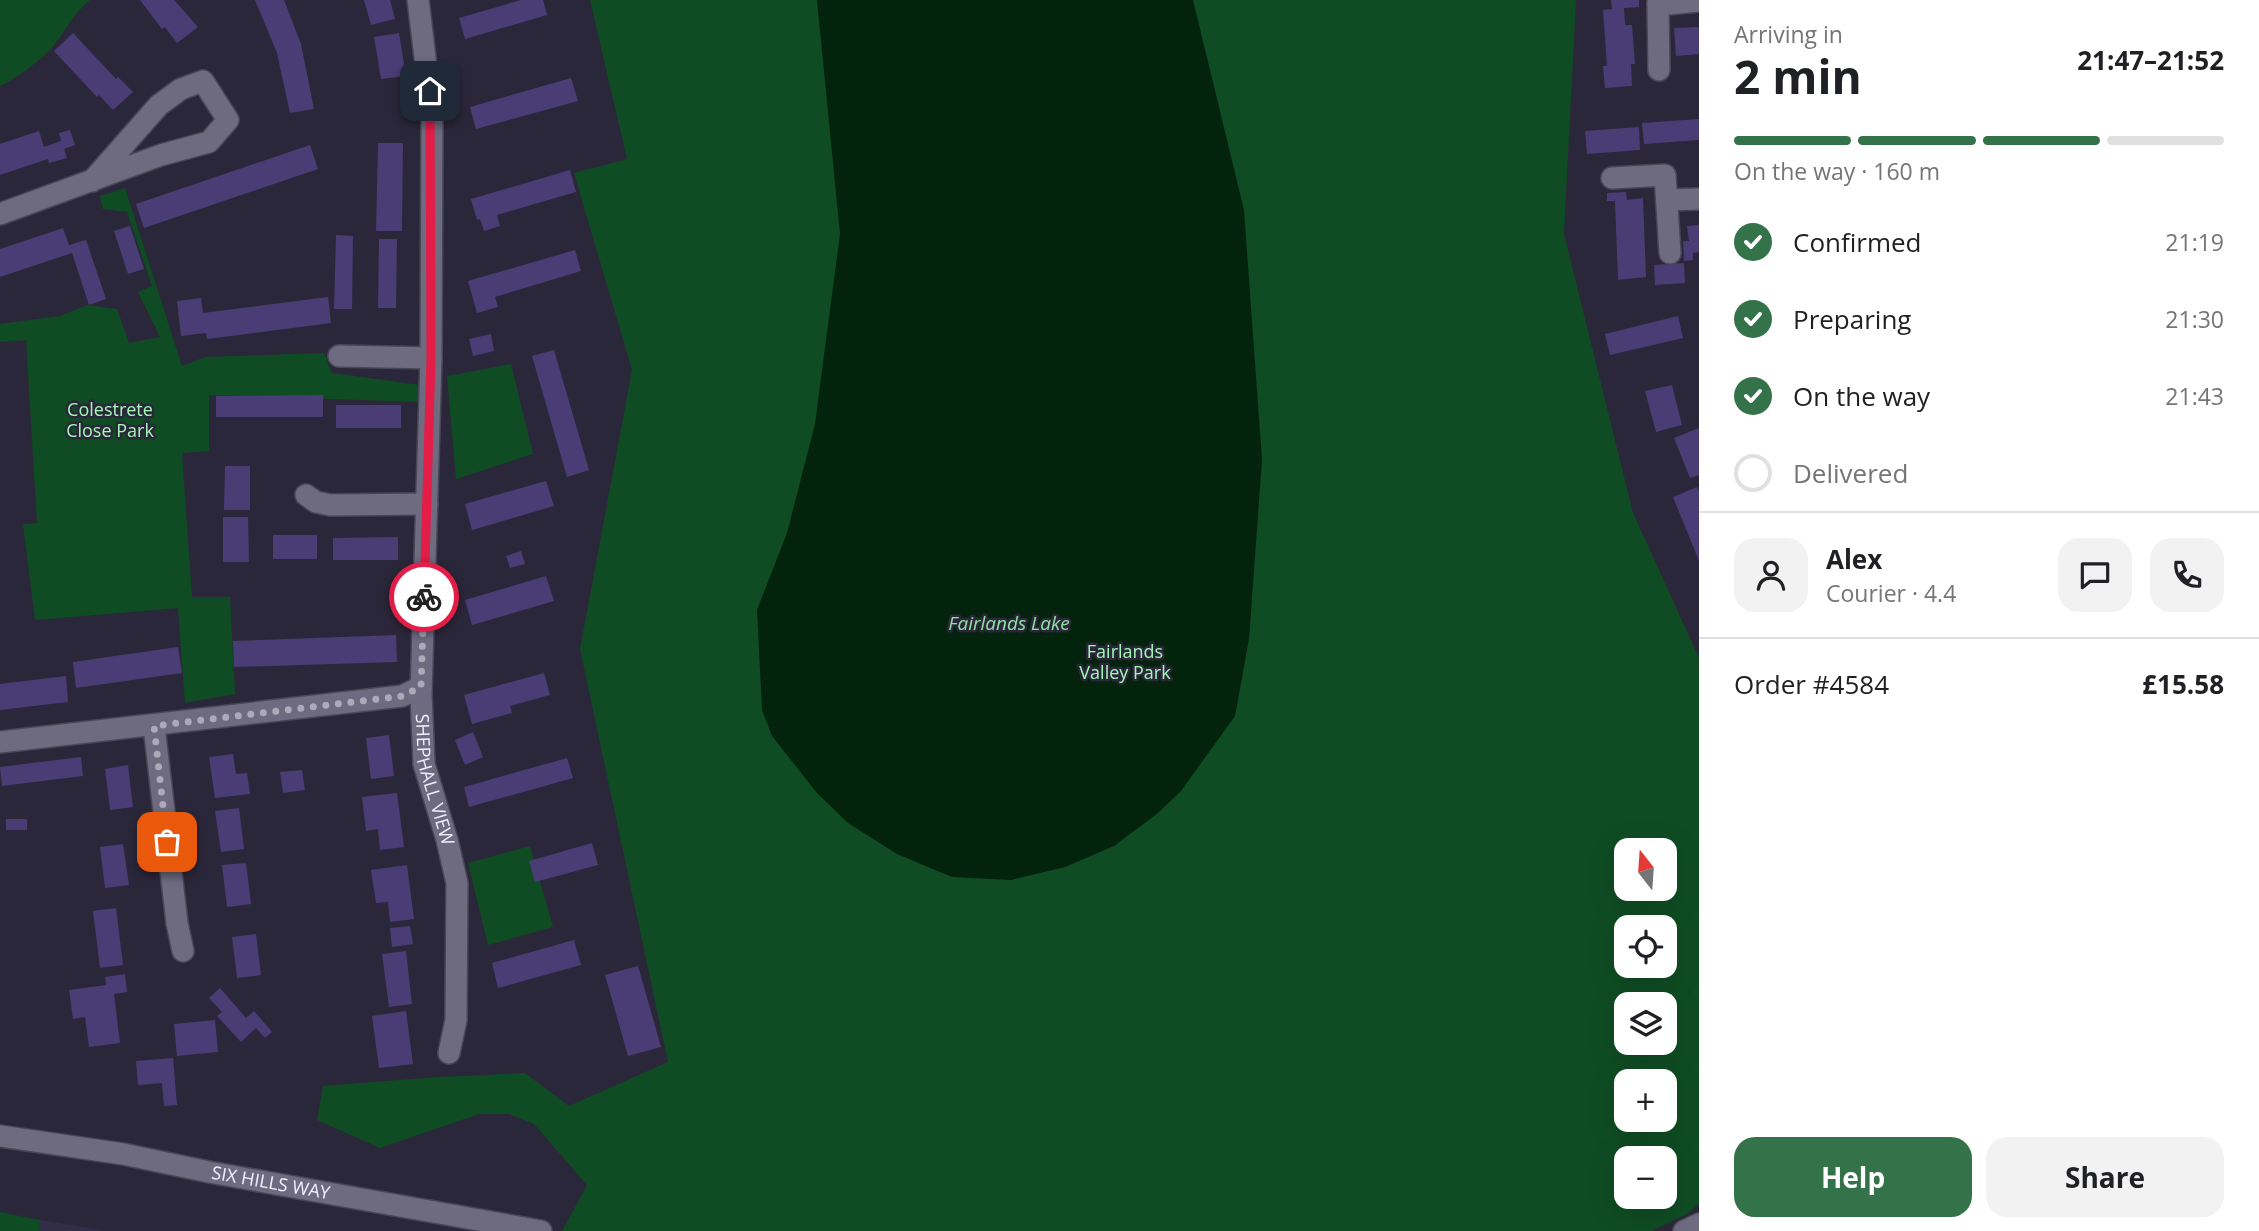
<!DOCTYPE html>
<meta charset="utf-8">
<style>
body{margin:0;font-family:"Open Sans",sans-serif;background:#f2f2f2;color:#202124;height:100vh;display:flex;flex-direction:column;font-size:26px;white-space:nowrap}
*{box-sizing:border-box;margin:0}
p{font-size:23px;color:#757577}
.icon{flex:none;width:38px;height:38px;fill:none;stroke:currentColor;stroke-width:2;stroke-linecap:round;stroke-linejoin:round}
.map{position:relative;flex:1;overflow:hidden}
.details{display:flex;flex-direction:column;background:#fff;width:560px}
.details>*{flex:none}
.needle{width:46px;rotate:343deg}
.controls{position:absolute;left:1614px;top:838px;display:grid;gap:14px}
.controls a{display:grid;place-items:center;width:63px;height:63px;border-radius:14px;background:#fff;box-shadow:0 7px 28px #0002;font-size:35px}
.pin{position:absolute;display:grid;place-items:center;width:60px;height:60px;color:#fff;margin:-30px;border-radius:14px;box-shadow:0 4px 10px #0006}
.courier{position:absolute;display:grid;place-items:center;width:70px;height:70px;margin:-35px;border:5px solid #e11d48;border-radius:50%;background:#fff;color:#222;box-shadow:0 2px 9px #0007}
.summary em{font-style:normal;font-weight:700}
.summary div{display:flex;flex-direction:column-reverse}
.summary{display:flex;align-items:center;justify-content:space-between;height:119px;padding:0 35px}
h1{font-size:46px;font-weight:700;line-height:52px}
.bar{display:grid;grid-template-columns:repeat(4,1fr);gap:10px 7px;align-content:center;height:84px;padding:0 35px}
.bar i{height:9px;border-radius:5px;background:#e0e0e0}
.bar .active{background:#347249}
.bar p{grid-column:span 4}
.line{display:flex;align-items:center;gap:18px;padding:0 35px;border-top:2px solid #e0e0e0}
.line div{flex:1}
.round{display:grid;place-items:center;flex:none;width:74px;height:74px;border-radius:21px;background:#f2f2f2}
ol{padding:0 35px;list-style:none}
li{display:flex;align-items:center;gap:21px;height:77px}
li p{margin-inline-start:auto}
li .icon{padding:7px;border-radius:50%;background:#347249;color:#fff;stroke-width:4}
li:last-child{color:#757577}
li i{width:38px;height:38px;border:4px solid #e0e0e0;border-radius:50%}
.button{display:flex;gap:14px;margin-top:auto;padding:14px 35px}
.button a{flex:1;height:80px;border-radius:21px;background:#347249;color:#fff;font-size:28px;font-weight:700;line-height:80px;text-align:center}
.button a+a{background:#f2f2f2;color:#202124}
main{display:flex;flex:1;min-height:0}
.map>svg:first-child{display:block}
.built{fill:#322e47}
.green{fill:#0f4c23;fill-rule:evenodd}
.water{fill:#03230c}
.building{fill:#4a3d76}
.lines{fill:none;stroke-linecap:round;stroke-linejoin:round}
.minor-casing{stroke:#484656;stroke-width:24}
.minor{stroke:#6e6a80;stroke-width:21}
.done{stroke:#aca9b8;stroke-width:7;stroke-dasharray:0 12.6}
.route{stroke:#e11d48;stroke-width:9}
.labels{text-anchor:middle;stroke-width:5;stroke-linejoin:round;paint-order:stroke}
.park-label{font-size:18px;fill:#a2f8b4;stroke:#2b273a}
.street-label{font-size:18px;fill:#f1effc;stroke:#2b273a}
.water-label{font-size:19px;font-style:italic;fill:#8de2a0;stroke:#2b273a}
</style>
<main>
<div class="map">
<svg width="1699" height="1231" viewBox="0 0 1699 1231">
<rect width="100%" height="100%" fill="#2b273a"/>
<!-- built -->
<path class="built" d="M 40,1220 L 106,1231 L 39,1231 Z"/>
<!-- green -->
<path class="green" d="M 0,0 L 90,0 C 72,14 64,35 49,51 C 35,64 17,78 0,86 Z
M 590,0 L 1576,0 L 1564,234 L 1633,513 L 1699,658 L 1699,1204 L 1687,1214 L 1652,1231 L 562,1231 L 587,1185 L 534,1124 L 509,1114 L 479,1114 L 380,1148 L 317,1120 L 323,1086 L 438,1077 L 525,1073 L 569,1106 L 668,1062 L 580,649 L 632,370 L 574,173 L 627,159 ZM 1626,850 L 1664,850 L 1664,889 L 1626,889 ZM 1626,928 L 1664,928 L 1664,966 L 1626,966 ZM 1626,1004 L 1664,1004 L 1664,1043 L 1626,1043 ZM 1626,1082 L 1664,1082 L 1664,1120 L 1626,1120 ZM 1626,1158 L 1664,1158 L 1664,1197 L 1626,1197 Z
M 125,188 L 182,366 L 205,357 L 324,353 L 332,373 L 420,385 L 422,402 L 209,395 L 209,451 L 182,453 L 192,597 L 230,597 L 235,694 L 185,703 L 178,608 L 35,620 L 23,524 L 37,523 L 26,340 L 0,342 L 0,324 L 60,316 L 87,305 L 117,309 L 129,343 L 160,337 L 138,292 L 152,286 L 127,212 L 103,209 L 100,196 Z
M 511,364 L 533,454 L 456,479 L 447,376 Z
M 530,846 L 553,927 L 488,945 L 468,863 Z
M 0,1212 L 40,1220 L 39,1231 L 0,1231 Z"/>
<!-- water -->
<path class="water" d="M 817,0 L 1193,0 L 1244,210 L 1262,460 L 1249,639 L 1235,716 L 1181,791 L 1158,813 L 1114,846 L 1065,867 L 1011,880 L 952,877 L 897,854 L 848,823 L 817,793 L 772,736 L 762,710 L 757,610 L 787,533 L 815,424 L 840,234 Z"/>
<!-- building -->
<path class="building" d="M 140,0 L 174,0 L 198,27 L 177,43 L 165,27 L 162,29 Z
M 255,0 L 284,0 L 301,44 L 314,109 L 290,113 L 277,53 Z
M 364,0 L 390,0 L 395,19 L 371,25 Z
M 521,0 L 543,0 L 547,15 L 465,39 L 459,18 Z
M 1611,0 L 1639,0 L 1639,7 L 1624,8 L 1625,25 L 1632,25 L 1635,64 L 1631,64 L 1632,86 L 1605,88 L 1603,66 L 1607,66 L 1603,10 L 1612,9 Z
M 1699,27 L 1699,54 L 1676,56 L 1674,28 Z
M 73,33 L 116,79 L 118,77 L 133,92 L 113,110 L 99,95 L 97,97 L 54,51 Z
M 399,33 L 406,76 L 381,79 L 374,37 Z
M 571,78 L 578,101 L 476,129 L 470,107 Z
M 1699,119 L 1699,140 L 1644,144 L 1642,123 Z
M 1639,127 L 1640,150 L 1587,154 L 1585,131 Z
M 70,130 L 75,145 L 64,149 L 67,158 L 49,163 L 48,159 L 0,175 L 0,144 L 39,131 L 44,147 L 61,141 L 59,133 Z
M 378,143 L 403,143 L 402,231 L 376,231 Z
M 310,145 L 318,169 L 144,228 L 136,204 Z
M 570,170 L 576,192 L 497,215 L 500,226 L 484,231 L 480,219 L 477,220 L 471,199 Z
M 1626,192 L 1627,200 L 1643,198 L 1646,277 L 1618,280 L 1615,201 L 1607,201 L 1607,193 Z
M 1699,225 L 1699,252 L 1693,253 L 1693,260 L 1684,261 L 1683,241 L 1689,241 L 1687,226 Z
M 130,226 L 144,269 L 128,274 L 114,231 Z
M 63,228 L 69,245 L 86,240 L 106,299 L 89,305 L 72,253 L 0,277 L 0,249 Z
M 336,235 L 353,236 L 352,309 L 334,309 Z
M 379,239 L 397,239 L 396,308 L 378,308 Z
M 575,250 L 581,271 L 495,297 L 498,307 L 477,313 L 468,281 Z
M 1684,263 L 1685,283 L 1655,285 L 1654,265 Z
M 328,297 L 331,323 L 207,339 L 206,333 L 181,336 L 177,301 L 201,298 L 203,313 Z
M 1678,316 L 1683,338 L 1610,355 L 1605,334 Z
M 491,334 L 494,351 L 473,356 L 469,339 Z
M 554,350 L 589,470 L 567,477 L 532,356 Z
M 1672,385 L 1682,425 L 1656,432 L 1645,391 Z
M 323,395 L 323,417 L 216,417 L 216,396 Z
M 336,405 L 401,405 L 401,428 L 336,428 Z
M 1699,428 L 1699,475 L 1690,478 L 1674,438 Z
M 225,466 L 250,466 L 250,510 L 224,510 Z
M 546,481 L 554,506 L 472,530 L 465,504 Z
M 1697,487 L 1699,491 L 1699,561 L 1673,497 Z
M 223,517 L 248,517 L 249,562 L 223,562 Z
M 273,535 L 317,535 L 317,559 L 273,559 Z
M 398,537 L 398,560 L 333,560 L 333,538 Z
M 521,551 L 525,564 L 510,568 L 506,556 Z
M 546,576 L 554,601 L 472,625 L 465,600 Z
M 396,635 L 397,662 L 234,667 L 233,641 Z
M 178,647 L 182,673 L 76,688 L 73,662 Z
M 544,673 L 550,695 L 510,706 L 512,713 L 472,724 L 464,695 Z
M 66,676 L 68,702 L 0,710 L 0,684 Z
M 473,732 L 483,757 L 465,765 L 455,740 Z
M 389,735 L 394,776 L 371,779 L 366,738 Z
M 233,754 L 236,774 L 247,773 L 250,794 L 215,798 L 209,757 Z
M 81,757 L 83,776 L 2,786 L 0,767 Z
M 567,758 L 573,778 L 469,807 L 464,787 Z
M 128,765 L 133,807 L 110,810 L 105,769 Z
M 302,770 L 305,790 L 283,793 L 280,772 Z
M 397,793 L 404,847 L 380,850 L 378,829 L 366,831 L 362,797 Z
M 239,808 L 244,849 L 221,852 L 215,811 Z
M 6,819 L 27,819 L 27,830 L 6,830 Z
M 592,843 L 598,865 L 535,882 L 529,861 Z
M 123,844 L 129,885 L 105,888 L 100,847 Z
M 246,863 L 251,904 L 227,907 L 222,865 Z
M 407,865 L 414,919 L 390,922 L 388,902 L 376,903 L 371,870 Z
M 116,908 L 123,965 L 100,968 L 93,911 Z
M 410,926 L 413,944 L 392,947 L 390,928 Z
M 256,934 L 261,975 L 237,978 L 232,937 Z
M 574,940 L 581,965 L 498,988 L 492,963 Z
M 406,951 L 412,1004 L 389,1007 L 382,954 Z
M 638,966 L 661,1047 L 628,1056 L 605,975 Z
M 125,974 L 127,992 L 114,994 L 120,1043 L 89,1047 L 85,1017 L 73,1019 L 69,990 L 106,985 L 105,977 Z
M 220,988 L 246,1018 L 254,1011 L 272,1032 L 265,1038 L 256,1028 L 241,1042 L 217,1016 L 222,1012 L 209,998 Z
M 406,1011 L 413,1064 L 379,1068 L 372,1016 Z
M 215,1020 L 218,1052 L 177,1056 L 174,1024 Z
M 173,1058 L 177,1105 L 164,1106 L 162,1083 L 138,1085 L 136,1061 Z"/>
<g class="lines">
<!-- minor casing -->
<g class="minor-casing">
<g id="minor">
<path id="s1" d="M 418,0 L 432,114 L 431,358 L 421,694 L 424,764 L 447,840 L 457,883 L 456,1020 L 449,1053"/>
<path d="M 1658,0 L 1658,5 L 1699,1"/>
<path d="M 1658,5 L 1659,70"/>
<path d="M 1612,178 L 1665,175 L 1670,253"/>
<path d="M 1667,200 L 1699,199"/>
<path d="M 0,214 L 161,155 L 209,142 L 228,120 L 203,81 L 181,89 L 159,105 L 92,181"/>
<path d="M 339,356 L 431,358"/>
<path d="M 306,495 L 316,502 L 330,505 L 427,504"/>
<path d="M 154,726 L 177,923 L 183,951"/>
<path d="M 0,742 L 402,696 L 421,687"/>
<path id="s2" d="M 0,1136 L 123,1154 L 209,1172 L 541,1231"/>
<path d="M 1684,1231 L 1699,1224"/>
</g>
</g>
<!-- minor -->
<use href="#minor" class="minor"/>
</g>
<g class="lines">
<!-- done -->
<path class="done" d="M 167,842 L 154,726 L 402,696 L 421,687 L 424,597"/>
<!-- route -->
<path class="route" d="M 424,597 L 431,358 L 430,91"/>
</g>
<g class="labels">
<!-- park labels -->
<g class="park-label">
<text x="110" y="416">Colestrete<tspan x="110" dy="21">Close Park</tspan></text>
<text x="1125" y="658">Fairlands<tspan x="1125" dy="21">Valley Park</tspan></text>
</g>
<!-- street labels -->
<g class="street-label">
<text dy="6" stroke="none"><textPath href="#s1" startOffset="782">SHEPHALL VIEW</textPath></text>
<text dy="6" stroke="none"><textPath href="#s2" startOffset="275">SIX HILLS WAY</textPath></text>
</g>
<!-- water labels -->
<g class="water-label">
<text x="1009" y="630">Fairlands Lake</text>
</g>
</g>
</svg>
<div class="controls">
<a><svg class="needle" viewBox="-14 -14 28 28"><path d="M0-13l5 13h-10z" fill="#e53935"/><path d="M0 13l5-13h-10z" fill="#757577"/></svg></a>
<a><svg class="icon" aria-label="locate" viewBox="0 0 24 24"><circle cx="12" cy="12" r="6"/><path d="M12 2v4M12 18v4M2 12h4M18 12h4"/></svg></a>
<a><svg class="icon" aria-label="layers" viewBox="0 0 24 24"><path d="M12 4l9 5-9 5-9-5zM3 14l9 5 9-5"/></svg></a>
<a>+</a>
<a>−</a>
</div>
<div class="pin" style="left:167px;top:842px;background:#ea580c"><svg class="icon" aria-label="bag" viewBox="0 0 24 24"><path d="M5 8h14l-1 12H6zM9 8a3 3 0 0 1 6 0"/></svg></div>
<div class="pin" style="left:430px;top:91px;background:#1f2937"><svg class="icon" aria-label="home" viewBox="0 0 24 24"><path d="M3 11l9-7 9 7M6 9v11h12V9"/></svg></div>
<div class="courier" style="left:424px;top:597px"><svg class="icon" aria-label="bike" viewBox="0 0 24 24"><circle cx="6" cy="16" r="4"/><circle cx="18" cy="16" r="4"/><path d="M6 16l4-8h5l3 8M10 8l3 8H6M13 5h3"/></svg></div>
</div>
<section class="details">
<div class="summary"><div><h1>2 min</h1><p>Arriving in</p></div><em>21:47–21:52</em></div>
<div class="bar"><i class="active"></i><i class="active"></i><i class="active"></i><i></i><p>On the way · 160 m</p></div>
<ol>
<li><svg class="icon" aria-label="check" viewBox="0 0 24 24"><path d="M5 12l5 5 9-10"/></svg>Confirmed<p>21:19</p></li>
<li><svg class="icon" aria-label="check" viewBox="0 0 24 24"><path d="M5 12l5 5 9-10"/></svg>Preparing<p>21:30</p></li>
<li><svg class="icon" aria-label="check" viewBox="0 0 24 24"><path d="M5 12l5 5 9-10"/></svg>On the way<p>21:43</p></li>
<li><i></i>Delivered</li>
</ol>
<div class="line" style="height:126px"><a class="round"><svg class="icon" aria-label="person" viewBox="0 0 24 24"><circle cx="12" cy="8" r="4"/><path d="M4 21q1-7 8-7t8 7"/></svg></a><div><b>Alex</b><p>Courier · 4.4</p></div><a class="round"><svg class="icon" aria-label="chat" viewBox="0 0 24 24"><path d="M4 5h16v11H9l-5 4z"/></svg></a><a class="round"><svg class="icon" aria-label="phone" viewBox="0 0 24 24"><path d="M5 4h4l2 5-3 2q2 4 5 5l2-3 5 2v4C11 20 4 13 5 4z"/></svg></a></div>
<div class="line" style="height:91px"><div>Order #4584</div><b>£15.58</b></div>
<div class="button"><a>Help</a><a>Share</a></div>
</section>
</main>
